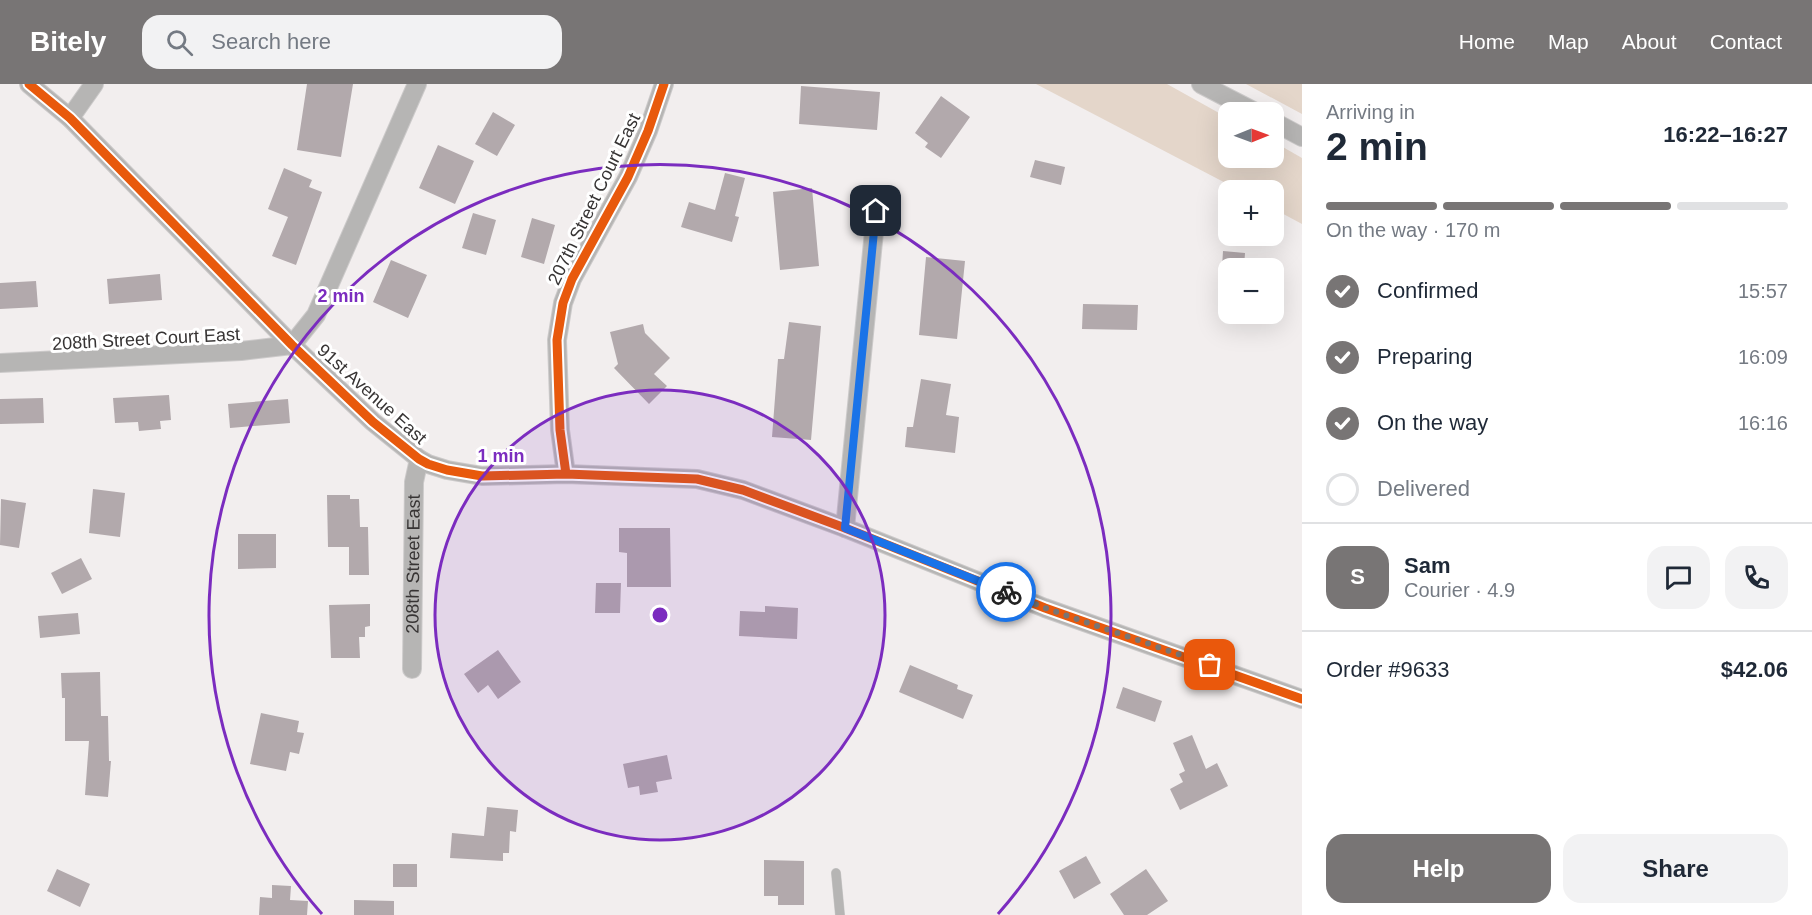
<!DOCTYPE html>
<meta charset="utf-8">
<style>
body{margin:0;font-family:Helvetica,sans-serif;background:#f2f2f3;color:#1f2937;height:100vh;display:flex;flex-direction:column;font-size:22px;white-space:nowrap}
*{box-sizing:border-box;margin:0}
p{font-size:20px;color:#747a83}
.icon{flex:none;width:33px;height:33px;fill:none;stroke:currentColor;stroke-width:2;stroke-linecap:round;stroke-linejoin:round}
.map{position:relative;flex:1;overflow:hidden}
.side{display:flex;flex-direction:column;background:#fff;width:510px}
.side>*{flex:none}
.needle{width:39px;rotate:89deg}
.buttons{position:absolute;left:1218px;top:18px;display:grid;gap:12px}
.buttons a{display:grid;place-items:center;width:66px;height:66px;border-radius:12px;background:#fff;box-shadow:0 6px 24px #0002;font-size:30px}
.pin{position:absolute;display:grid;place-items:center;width:51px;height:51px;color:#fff;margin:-26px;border-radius:12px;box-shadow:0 3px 9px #0006}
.courier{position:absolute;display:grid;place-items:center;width:60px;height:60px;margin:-30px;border:4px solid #1a73e8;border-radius:50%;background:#fff;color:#222;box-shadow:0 2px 8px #0007}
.summary em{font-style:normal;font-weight:600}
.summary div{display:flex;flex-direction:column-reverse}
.summary{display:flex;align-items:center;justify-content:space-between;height:102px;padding:0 24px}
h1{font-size:39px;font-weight:600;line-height:45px}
.bar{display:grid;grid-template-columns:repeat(4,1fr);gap:9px 6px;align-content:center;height:72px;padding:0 24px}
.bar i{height:8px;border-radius:4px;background:#e0e1e3}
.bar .current{background:#787575}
.bar p{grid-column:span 4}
.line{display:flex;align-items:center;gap:15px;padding:0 24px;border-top:2px solid #e0e1e3}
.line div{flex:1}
.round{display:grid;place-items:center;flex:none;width:63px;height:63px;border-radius:18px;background:#f2f2f3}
ol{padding:0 24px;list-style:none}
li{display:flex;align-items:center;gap:18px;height:66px}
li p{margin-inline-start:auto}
li .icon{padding:6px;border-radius:50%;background:#787575;color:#fff;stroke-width:4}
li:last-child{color:#747a83}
li i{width:33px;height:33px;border:3px solid #e0e1e3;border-radius:50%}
.action{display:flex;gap:12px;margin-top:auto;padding:12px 24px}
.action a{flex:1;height:69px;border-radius:18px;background:#787575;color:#fff;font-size:24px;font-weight:600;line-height:69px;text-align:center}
.action a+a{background:#f2f2f3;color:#1f2937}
header{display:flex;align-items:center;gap:36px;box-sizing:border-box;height:84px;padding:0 30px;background:#787575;color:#fff}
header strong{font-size:28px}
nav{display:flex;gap:33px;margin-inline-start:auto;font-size:21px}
.search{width:420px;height:54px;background:#f2f2f3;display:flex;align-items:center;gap:15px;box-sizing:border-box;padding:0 21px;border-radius:18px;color:#747a83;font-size:22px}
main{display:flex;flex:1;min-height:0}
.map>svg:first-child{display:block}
.green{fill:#e4d6ca}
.building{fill:#b2a9ac}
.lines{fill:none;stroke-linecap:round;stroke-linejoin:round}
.lane-casing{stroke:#cccaca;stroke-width:10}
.street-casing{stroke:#cccaca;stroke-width:20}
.lane{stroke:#b6b5b4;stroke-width:9}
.street{stroke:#b6b5b4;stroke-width:18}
.cycleway-casing{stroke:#fff;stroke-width:13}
.cycleway{stroke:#e8590c;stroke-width:9}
.done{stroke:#787575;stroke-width:6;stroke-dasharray:0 10.8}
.route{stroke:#1a73e8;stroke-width:8}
.ring{fill:none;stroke:#7b2cbf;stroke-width:3}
.labels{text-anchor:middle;stroke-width:6;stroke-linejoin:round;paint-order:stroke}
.street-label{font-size:18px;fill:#373434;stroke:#fff}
.centre{fill:#7b2cbf;stroke:#fff;stroke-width:3}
.ring-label{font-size:18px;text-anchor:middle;font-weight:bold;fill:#7b2cbf;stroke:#fff;stroke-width:6;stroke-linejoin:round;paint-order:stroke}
</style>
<header>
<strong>Bitely</strong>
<div class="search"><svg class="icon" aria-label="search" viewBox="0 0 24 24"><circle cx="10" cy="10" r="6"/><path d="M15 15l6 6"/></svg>Search here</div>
<nav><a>Home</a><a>Map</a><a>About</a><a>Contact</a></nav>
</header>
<main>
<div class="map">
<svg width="1302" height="831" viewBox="0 0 1302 831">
<rect width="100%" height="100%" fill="#f2eeee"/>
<!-- green -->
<path class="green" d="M 1036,0 L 1167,0 L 1228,34 L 1228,74 L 1274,74 L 1274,58 L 1302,74 L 1302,140 L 1274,125 L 1274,106 L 1239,106 Z
M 1246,0 L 1302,0 L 1302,30 Z"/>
<!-- building -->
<path class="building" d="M 307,0 L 353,0 L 341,73 L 297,66 Z
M 801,2 L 880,8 L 877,46 L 799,40 Z
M 941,12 L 970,33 L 941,74 L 925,63 L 928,59 L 915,49 Z
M 493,28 L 515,41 L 497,72 L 475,60 Z
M 438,61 L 474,77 L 455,120 L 419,104 Z
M 1035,76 L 1065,83 L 1061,101 L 1030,93 Z
M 284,84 L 312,96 L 309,103 L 322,108 L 296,181 L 272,172 L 288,133 L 268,125 Z
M 725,89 L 745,94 L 735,132 L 739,133 L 732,158 L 681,143 L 689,118 L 715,126 Z
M 812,104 L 819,182 L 780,186 L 773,108 Z
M 473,129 L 496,136 L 486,171 L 462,164 Z
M 532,134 L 555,141 L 544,180 L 521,173 Z
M 1223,167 L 1245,169 L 1244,184 L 1222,184 Z
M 926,173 L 965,177 L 957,255 L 919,251 Z
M 391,176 L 427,191 L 408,234 L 373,218 Z
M 160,190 L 162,216 L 109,220 L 107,195 Z
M 36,197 L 38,223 L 0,225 L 0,199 Z
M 1083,220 L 1138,221 L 1137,246 L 1082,245 Z
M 789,238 L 821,242 L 811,356 L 772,353 L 778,275 L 784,275 Z
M 643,240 L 645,249 L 670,274 L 654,290 L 667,302 L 649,320 L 614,284 L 618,280 L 610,248 Z
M 921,295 L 951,300 L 946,331 L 959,333 L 955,369 L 905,363 L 907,343 L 913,343 Z
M 169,311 L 171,336 L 160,337 L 161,345 L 139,347 L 138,338 L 115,339 L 113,314 Z
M 43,314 L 44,339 L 0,340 L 0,315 Z
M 288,315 L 290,339 L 230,344 L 228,320 Z
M 93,405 L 125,409 L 120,453 L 89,449 Z
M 327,411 L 350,411 L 350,415 L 359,415 L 360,443 L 368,443 L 369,491 L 349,491 L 349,463 L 328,463 Z
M 1,415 L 26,419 L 19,464 L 0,461 Z
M 619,444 L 670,444 L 671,503 L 627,503 L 627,469 L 619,468 Z
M 238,450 L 276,450 L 276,484 L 238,485 Z
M 81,474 L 92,495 L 62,510 L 51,489 Z
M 596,499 L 621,499 L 620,529 L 595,529 Z
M 370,520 L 370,542 L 365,543 L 365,553 L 359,553 L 360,574 L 331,574 L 329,521 Z
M 765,522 L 798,524 L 797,555 L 739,552 L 740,527 L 765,528 Z
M 78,529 L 80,550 L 40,554 L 38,532 Z
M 498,566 L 521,598 L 498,615 L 488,601 L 478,609 L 464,590 Z
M 910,581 L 958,601 L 957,605 L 973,611 L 963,635 L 899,608 Z
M 100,588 L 101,632 L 108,632 L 109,677 L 111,677 L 108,713 L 85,711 L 89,657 L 65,657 L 65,614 L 62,614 L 61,589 Z
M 1123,603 L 1162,617 L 1155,638 L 1116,624 Z
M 261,629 L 299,637 L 297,648 L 304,649 L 299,670 L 290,668 L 286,687 L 250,680 Z
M 1192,651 L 1206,685 L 1217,679 L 1228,702 L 1180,726 L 1170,705 L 1183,698 L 1179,690 L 1185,687 L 1173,659 Z
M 667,671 L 672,695 L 656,698 L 658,708 L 640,711 L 639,702 L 628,704 L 623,680 Z
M 487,723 L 518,726 L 516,748 L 510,747 L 509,769 L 503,769 L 503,777 L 450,774 L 452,749 L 484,752 Z
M 1086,772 L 1101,799 L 1074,815 L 1059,787 Z
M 764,776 L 804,777 L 804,821 L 778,821 L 778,812 L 764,812 Z
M 393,780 L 417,780 L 417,803 L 393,803 Z
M 57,785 L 90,800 L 80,823 L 47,807 Z
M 1146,785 L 1168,817 L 1147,831 L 1124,831 L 1110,810 Z
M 272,801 L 291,802 L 290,816 L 308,817 L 307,831 L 259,831 L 260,813 L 272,814 Z
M 354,816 L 394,817 L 394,831 L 354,831 Z"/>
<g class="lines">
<!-- lane casing -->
<g class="lane-casing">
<path id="lane" d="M 836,789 L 840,831"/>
</g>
<!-- street casing -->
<g class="street-casing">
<g id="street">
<path d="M 29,0 L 70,34 L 292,261 L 373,338 L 419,375 L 428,380 L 447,386 L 482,392 L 566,390 L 697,395 L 743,406 L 845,444 L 1045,524 L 1302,615"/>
<path d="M 1201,0 L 1255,28"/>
<path d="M 70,34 L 94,0"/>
<path d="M 1274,38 L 1302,53"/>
<path d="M 0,279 L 241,267 L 292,261 L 316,231 L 417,0"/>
<path d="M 566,390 L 560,346 L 557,256 L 563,219 L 572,195 L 628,93 L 648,47 L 664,0"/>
<path d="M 845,444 L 876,127"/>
<path id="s1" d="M 412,585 L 414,398 L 419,375"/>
</g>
</g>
<!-- lane -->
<use href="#lane" class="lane"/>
<!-- street -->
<use href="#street" class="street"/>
<!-- cycleway casing -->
<g class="cycleway-casing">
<path id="cycleway" d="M 29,0 L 70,34 L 292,261 L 373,338 L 419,375 L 428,380 L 447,386 L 482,392 L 566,390 L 697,395 L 743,406 L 845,444 L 1045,524 L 1302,615
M 566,390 L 560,346 L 557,256 L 563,219 L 572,195 L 628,93 L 648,47 L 664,0"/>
</g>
<!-- cycleway -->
<use href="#cycleway" class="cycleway"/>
</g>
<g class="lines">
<!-- done -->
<path class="done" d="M 1006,508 L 1045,524 L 1210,581"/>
<!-- route -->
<path class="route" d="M 876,127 L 845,444 L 1006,508"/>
</g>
<!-- distance rings -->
<circle cx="660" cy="531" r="225" fill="#7b2cbf" fill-opacity=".12"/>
<g class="ring">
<circle cx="660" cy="531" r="225"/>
<path d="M322 830A451 451 0 1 1 998 830"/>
</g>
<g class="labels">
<!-- street labels -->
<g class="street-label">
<text transform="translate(594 115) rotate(-64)" y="6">207th Street Court East</text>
<text transform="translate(146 255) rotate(-3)" y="6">208th Street Court East</text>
<text transform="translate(372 310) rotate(42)" y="6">91st Avenue East</text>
<text dy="6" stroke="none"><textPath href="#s1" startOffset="105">208th Street East</textPath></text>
</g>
</g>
<circle cx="660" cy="531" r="9" class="centre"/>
<g class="ring-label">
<text x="341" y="218">2 min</text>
<text x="501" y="378">1 min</text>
</g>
</svg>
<div class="buttons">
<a><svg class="needle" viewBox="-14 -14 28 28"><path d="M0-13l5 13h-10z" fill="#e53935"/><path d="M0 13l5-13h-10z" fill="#747a83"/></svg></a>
<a>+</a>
<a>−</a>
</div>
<div class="pin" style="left:1210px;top:581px;background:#ea580c"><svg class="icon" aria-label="bag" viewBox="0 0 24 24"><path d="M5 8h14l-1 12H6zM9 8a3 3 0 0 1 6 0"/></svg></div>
<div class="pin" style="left:876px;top:127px;background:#1f2937"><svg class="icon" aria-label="home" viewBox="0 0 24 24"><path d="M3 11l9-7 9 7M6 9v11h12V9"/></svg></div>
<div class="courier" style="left:1006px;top:508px"><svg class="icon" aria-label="bike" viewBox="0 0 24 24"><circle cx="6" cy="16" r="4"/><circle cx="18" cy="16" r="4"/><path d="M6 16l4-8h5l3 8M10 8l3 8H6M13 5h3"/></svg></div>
</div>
<section class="side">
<div class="summary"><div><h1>2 min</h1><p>Arriving in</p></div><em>16:22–16:27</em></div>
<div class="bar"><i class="current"></i><i class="current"></i><i class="current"></i><i></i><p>On the way · 170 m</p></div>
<ol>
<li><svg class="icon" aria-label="check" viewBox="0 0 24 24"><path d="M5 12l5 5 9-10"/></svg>Confirmed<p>15:57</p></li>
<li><svg class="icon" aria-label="check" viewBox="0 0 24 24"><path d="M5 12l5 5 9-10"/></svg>Preparing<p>16:09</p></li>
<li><svg class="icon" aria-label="check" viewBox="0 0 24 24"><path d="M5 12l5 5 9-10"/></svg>On the way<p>16:16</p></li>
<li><i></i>Delivered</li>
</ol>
<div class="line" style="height:108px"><b class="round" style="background:#787575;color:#fff">S</b><div><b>Sam</b><p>Courier · 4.9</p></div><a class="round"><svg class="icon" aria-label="chat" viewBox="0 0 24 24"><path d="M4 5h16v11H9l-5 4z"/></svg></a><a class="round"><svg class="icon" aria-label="phone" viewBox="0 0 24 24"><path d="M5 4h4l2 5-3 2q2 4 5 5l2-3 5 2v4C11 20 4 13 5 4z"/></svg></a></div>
<div class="line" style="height:78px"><div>Order #9633</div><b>$42.06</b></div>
<div class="action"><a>Help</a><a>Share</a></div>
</section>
</main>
